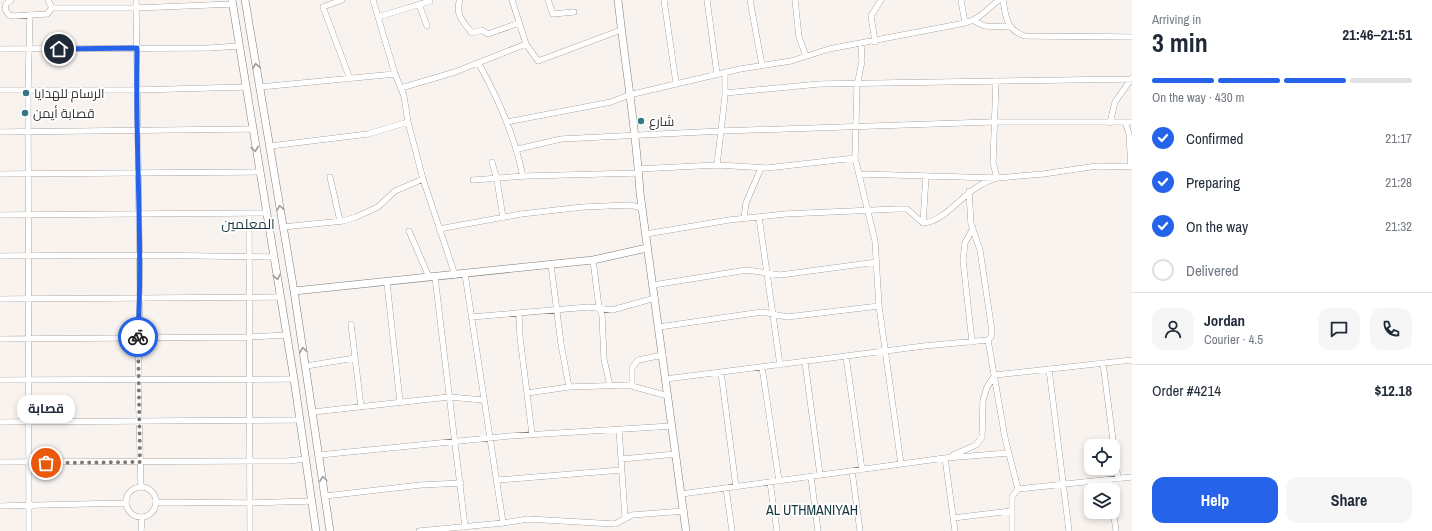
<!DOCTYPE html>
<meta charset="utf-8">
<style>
body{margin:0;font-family:"Archivo Narrow",Cairo,sans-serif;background:#f6f6f7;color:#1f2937;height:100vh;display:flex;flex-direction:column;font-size:15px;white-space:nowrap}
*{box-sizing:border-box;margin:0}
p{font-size:13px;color:#747a83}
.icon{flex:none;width:22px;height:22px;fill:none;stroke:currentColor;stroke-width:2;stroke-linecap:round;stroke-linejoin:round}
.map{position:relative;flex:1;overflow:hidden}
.panel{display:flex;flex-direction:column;background:#fff;width:300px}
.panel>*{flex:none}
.fabs{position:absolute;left:1084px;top:439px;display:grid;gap:8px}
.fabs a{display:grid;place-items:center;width:36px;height:36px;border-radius:8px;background:#fff;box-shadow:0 2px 6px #0003;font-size:20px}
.pin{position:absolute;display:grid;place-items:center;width:34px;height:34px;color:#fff;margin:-17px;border:2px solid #fff;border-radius:50%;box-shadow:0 1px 4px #0007}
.courier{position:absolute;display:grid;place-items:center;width:40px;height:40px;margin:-20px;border:3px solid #2563eb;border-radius:50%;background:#fff;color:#222;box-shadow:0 1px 5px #0007}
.bubble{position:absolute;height:28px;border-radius:12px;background:#fff;box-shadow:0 2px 6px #0003;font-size:13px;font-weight:700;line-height:28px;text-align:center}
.overview em{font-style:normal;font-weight:700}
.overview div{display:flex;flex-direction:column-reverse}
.overview{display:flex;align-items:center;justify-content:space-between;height:68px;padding:0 20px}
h1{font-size:26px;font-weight:700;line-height:30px}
.bar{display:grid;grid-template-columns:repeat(4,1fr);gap:6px 4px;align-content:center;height:48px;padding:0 20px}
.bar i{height:5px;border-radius:3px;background:#e0e1e3}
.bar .active{background:#2563eb}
.bar p{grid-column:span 4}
.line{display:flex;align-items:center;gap:10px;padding:0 20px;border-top:1px solid #e0e1e3}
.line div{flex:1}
.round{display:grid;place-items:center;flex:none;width:42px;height:42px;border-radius:12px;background:#f6f6f7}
ol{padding:0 20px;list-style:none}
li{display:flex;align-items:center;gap:12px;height:44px}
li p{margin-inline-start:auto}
li .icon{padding:4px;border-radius:50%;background:#2563eb;color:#fff;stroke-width:4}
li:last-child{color:#747a83}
li i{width:22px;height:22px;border:2px solid #e0e1e3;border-radius:50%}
.button{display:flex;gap:8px;margin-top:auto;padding:8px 20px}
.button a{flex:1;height:46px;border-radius:12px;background:#2563eb;color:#fff;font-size:16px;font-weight:700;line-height:46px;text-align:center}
.button a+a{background:#f6f6f7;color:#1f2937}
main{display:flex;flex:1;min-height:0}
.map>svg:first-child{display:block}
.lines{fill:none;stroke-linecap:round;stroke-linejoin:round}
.minor-casing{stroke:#817c78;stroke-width:6}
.tertiary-casing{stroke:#817c78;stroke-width:8}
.minor{stroke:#fff;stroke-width:5.5}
.tertiary{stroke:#fff;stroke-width:7}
.oneway{stroke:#9c9b9a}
.done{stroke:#7c7976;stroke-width:4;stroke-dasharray:0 7.2}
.route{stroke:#2563eb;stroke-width:5}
.poi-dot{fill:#347887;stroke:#fff;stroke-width:1.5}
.labels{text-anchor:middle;stroke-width:3.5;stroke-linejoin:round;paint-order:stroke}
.poi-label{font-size:13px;fill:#393735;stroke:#fff;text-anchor:start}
.neighbourhood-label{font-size:14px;fill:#183940;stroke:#fff}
</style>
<main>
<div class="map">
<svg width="1132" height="531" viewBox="0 0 1132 531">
<rect width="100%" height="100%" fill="#f9f3ef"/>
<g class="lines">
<!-- minor casing -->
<g class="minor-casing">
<path id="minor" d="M 11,0 L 6,4 L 5,9 L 9,15 L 14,16 L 47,14 L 52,8 L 48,0
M 136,0 L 140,297 L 138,379 L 141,487
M 342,0 L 323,7 L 350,79
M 373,0 L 395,74 L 404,96 L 408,122 L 423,179 L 455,275
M 460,0 C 454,13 464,23 472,33 L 482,30 L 488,34 L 519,23
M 548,0 L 553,14 L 574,12
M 664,0 L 676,83
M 707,0 L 717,74
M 750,0 L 762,65
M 795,0 L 799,37 L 806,56
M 961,0 L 965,23
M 1003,0 C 1006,17 1006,30 1025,36 L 1132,37
M 419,4 L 427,26
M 52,8 L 136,8 L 233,4
M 378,17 L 430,1
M 974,21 L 985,26 L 1009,27
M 875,42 L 871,16 L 881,0
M 526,44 L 538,61 L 621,30
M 861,44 L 862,61 L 857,86 L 855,158 L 875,241 L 879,306 L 901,464
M 0,49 L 209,48 L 239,46
M 479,64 C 499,100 515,136 523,177
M 996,81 L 993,163 L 997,178
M 260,87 L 395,74
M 401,88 L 455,72 L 526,44 L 512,0
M 0,90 L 136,90 L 246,87
M 725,93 L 819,84 L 1132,79
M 507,122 L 611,102 L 629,95 L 740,69 L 791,61 L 829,49 L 965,23 C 980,19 987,9 999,0
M 1125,122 L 1129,134 L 1131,167
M 1110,123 L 1115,102 L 1132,78
M 0,132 L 252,129
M 270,146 L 368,134 L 408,122
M 518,149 L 561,139 L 721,131 L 991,122 L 1132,122
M 492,162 L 497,180 L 503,218
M 717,165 L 725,96 L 725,72
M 638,169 L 717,165 L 767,168 L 855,158
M 0,174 L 259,172
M 860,174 L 997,178 L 1043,174 L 1097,166 L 1132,167
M 330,177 L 340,221
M 473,180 L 526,176 L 639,173
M 249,214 L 250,531
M 0,215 L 266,213
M 759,217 L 780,365
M 744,218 L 746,203 L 761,168
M 923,223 L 926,176
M 283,227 L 343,221 L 356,217 L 378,207 L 395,191 L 423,179
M 439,229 L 521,214 L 583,207 L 630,205 L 642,208
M 409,231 L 429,277
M 646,234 L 729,220 L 785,214 L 897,209 L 907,209 L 923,223 C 949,221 965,186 997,178
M 0,256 L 139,255 L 274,257
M 593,260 L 599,307 L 602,315 L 604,359 L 610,386
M 551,265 L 561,344 L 569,387
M 465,274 L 503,523
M 435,277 L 465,527
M 387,283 L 400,402
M 653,285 L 747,270 L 780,275 L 877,262
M 0,299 L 281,297
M 519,313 L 520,337 L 532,434
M 471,317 L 589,307 L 612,310 L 655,298
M 351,324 L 361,407
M 659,327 L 762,312 L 787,317 L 879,306
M 0,339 L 248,337 L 287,335
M 988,340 L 1005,438 L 1018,489
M 972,342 L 963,260 L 965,243 L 973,228
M 846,356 L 862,470
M 805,362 L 820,475
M 1103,363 L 1118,479
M 306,366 L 355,358
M 762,367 L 779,481
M 1049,369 L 1069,531
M 721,372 L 736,487
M 666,379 L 924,346 L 988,340 L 991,337 L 992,331 L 980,250 L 971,224 L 969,191
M 0,380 L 294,379
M 632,385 L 632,368 L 638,360 L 663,355
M 527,393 L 569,387 L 628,385 L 668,396
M 313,412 L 449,397 L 484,400
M 0,422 L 300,420
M 619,430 L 625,517
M 319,455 L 510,436 L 672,426
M 953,455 L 976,445 L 982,437 L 983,400 L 987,387 L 995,375 L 1132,360
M 945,458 L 955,531
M 621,459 L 676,454
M 0,462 L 288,461 L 306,459
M 852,471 L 860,531
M 811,477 L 818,531
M 498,480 L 621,470
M 1109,480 L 1110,490
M 770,482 L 777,531
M126 502a15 15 0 1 1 30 0a15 15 0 1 1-30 0Z
M 726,488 L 732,531
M 681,494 L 945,458 L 1009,453
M 325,496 L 421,485 L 461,483
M 157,502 L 250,503 L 312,501
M 0,506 L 126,503
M 1113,509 L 1116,531
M 953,518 L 1011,511
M 29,531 L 28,90 L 30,15
M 141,531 L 142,518
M 419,531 L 503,523 L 528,519 L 615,524 L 632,515 L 684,511
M 1012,531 L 1012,497 L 1018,489 L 1132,477"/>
</g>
<!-- tertiary casing -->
<g class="tertiary-casing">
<path id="tertiary" d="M 232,0 L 294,379 L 316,531
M 245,0 L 294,291 L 330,531
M 618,0 C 625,64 636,128 640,193 L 686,531
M 294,291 L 593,260 L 647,248"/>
</g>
<!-- minor -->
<use href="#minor" class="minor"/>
<!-- tertiary -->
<use href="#tertiary" class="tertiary"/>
</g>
<!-- one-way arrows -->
<defs><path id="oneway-chevron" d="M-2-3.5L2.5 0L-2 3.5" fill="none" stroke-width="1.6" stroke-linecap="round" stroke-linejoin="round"/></defs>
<g class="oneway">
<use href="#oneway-chevron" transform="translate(256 66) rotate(-100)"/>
<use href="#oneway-chevron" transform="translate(255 149) rotate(81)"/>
<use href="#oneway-chevron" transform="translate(280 208) rotate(-99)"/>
<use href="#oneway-chevron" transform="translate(277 277) rotate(80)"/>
<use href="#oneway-chevron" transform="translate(303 350) rotate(-99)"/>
<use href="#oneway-chevron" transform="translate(323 479) rotate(-98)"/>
</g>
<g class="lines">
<!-- done -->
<path class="done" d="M 46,463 L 140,462 L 138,337"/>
<!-- route -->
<path class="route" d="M 59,49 L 137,48 C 135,145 143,241 138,337"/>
</g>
<!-- markers -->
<g class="poi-dot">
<circle cx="26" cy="93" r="4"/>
<circle cx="25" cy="113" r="4"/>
<circle cx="641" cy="121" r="4"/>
</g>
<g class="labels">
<!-- poi labels -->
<g class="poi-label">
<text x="34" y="98">الرسام للهدايا</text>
<text x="33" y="118">قصابة أيمن</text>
<text x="649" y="126">شارع</text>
</g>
<!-- neighbourhood labels -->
<g class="neighbourhood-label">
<text x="248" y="229">المعلمين</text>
<text x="812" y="515">AL UTHMANIYAH</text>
</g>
</g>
</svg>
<div class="fabs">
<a><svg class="icon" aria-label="locate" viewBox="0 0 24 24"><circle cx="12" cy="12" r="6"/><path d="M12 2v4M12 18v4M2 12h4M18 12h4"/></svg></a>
<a><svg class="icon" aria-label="layers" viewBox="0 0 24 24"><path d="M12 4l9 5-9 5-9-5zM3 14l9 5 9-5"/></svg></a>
</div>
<div class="pin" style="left:46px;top:463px;background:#ea580c"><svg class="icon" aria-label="bag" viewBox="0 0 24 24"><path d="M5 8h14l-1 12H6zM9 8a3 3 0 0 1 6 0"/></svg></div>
<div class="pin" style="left:59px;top:49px;background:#1f2937"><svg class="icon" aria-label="home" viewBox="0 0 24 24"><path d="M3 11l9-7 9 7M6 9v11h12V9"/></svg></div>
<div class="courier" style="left:138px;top:337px"><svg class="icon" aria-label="bike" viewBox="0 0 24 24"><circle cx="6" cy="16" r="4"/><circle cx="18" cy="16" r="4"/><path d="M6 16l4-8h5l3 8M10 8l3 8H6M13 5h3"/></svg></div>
<div class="bubble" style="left:17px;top:395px;width:58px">قصابة</div>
</div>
<section class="panel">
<div class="overview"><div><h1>3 min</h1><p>Arriving in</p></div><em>21:46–21:51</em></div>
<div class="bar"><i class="active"></i><i class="active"></i><i class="active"></i><i></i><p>On the way · 430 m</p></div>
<ol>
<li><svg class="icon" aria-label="check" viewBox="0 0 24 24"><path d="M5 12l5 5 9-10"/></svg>Confirmed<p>21:17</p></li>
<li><svg class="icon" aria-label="check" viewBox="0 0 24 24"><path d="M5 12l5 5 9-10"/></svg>Preparing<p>21:28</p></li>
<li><svg class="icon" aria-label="check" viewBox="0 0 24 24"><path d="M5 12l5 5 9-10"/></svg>On the way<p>21:32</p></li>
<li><i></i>Delivered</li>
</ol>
<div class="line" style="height:72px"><a class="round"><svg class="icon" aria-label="person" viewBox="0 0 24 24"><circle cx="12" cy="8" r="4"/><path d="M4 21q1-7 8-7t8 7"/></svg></a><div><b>Jordan</b><p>Courier · 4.5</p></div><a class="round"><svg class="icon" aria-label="chat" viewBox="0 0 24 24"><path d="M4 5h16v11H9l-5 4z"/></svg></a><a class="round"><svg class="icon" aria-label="phone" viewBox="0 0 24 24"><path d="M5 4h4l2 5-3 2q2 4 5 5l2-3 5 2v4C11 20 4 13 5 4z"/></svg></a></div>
<div class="line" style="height:52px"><div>Order #4214</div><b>$12.18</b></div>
<div class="button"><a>Help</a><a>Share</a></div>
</section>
</main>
